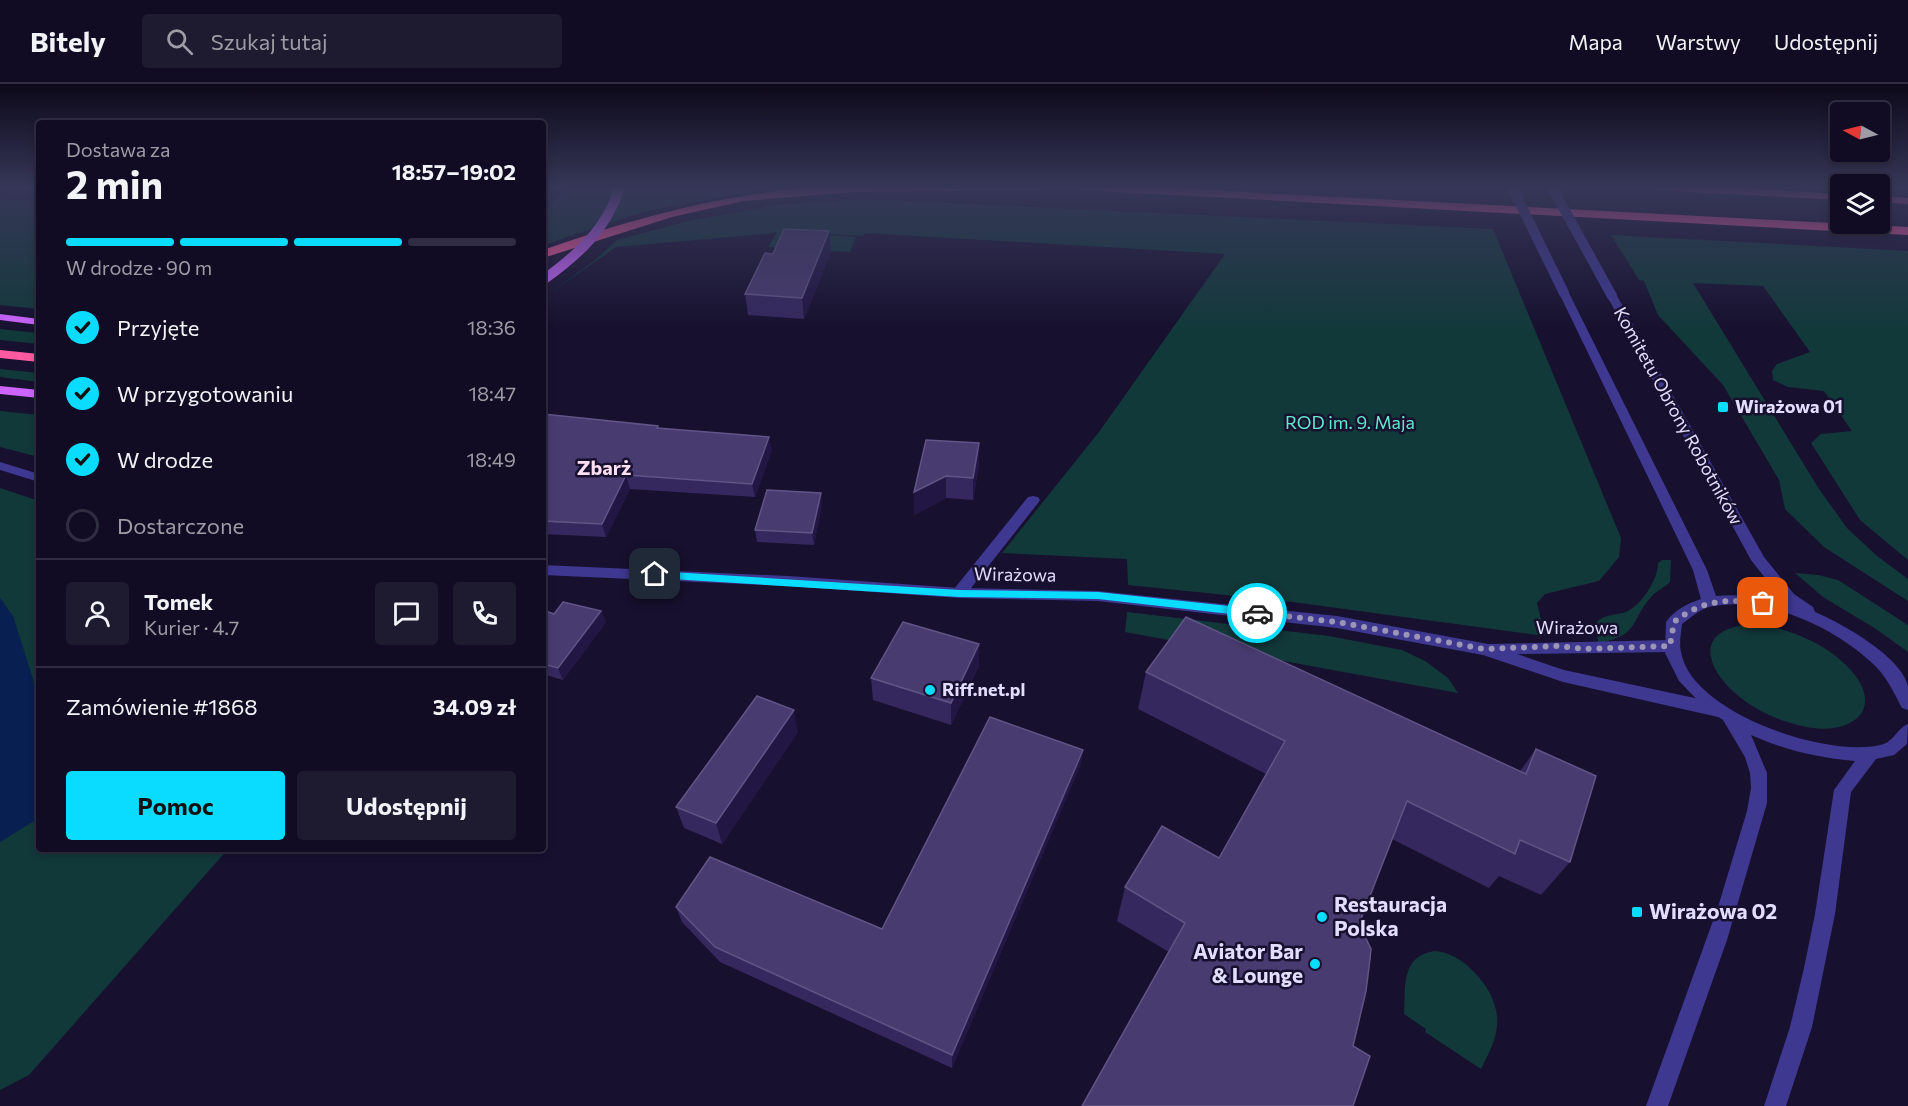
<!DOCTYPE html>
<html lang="pl">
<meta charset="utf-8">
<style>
body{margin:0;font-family:Commissioner,sans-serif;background:#1e1a30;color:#f1f3f6;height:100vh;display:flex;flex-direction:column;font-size:22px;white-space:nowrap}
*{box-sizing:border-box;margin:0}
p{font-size:20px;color:#9c9ba6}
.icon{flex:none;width:33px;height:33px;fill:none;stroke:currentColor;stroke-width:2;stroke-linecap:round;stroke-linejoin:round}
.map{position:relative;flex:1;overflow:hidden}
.panel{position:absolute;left:36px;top:36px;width:510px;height:732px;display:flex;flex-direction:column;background:#110c23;border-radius:6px;box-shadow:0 3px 9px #0003,0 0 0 2px #302c41}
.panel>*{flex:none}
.needle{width:39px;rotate:277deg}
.fabs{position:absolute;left:1830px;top:18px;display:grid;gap:12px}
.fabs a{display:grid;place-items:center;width:60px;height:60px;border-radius:6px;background:#110c23;box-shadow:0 3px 9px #0003,0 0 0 2px #302c41;font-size:30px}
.pin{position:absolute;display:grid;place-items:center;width:51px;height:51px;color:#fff;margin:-26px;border-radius:12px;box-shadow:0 3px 9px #0006}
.courier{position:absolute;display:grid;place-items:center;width:60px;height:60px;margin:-30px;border:4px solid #0adcff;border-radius:50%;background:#fff;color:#222;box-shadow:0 2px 8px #0007}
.headline em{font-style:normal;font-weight:700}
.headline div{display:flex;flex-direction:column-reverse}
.headline{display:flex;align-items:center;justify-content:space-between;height:102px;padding:0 30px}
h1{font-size:39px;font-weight:700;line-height:45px}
.bar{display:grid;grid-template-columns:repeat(4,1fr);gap:9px 6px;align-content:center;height:72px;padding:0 30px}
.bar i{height:8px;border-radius:4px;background:#302c41}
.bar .active{background:#0adcff}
.bar p{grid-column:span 4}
.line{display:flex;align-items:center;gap:15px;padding:0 30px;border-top:2px solid #302c41}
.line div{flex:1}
.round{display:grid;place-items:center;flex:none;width:63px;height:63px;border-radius:6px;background:#1e1a30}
ol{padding:0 30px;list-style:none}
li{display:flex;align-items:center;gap:18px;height:66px}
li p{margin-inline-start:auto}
li .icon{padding:6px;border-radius:50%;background:#0adcff;color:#111;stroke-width:4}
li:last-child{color:#9c9ba6}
li i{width:33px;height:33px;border:3px solid #302c41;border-radius:50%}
.button{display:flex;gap:12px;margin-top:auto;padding:12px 30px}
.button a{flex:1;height:69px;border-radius:6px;background:#0adcff;color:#111;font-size:24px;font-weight:700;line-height:69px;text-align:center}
.button a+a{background:#1e1a30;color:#f1f3f6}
header{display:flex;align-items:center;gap:36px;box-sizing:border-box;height:84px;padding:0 30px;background:#110c23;border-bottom:2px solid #302c41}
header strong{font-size:28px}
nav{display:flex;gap:33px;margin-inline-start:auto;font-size:21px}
.search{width:420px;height:54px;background:#1e1a30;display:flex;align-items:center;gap:15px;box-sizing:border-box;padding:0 21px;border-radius:6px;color:#9c9ba6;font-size:22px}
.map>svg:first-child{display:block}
.green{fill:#12393a}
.water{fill:#071f51}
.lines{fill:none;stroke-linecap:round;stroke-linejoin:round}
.service{fill:#3f3891;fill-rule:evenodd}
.minor{fill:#3f3891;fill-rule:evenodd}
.tertiary{fill:#3f3891;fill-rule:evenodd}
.primary{fill:#cc65ff;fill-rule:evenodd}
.motorway{fill:#ff59a1;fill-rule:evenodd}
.tertiary-bridge{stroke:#3f3891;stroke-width:10}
.primary-bridge{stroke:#cc65ff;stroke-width:10}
.wall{fill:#35285e}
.shaded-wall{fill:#211644}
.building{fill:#483b6f;stroke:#605586;stroke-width:1.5}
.route{fill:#0adcff}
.done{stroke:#9c96b6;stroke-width:6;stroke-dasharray:0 10.8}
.poi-dot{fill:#0adcff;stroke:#17102f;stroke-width:2}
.labels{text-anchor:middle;stroke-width:5;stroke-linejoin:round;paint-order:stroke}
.poi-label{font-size:18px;font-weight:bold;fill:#e3deff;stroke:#17102f;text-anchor:start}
.street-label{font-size:18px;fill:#e3deff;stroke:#17102f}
.park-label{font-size:18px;fill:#5feacd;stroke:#17102f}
.neighbourhood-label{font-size:20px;font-weight:bold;fill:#ffe0f2;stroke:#17102f}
.near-poi-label{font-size:21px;font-weight:bold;fill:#e3deff;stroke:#17102f;text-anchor:start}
</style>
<header>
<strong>Bitely</strong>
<div class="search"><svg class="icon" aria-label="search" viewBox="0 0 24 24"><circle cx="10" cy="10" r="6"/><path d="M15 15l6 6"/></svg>Szukaj tutaj</div>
<nav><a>Mapa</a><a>Warstwy</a><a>Udostępnij</a></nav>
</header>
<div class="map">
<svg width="1908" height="1022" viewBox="0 0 1908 1022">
<rect width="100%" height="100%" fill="#17102f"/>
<!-- green -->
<path class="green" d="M 568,103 L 780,103 L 675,121 L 636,130 L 543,161 L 543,130 Z
M 0,115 L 39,117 L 39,225 L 0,221 Z
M 867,115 L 1493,145 L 1621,454 L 1619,473 L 1599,497 L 1545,510 L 1537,519 L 1545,552 L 1285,517 L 1128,501 L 1127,475 L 1002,469 L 1099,348 L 1225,170 L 865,149 L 863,152 L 787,148 L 856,153 L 850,168 L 768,163 L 777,148 L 765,150 L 616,163 L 543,214 L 594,177 L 617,156 L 625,154 L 688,137 L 782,120 Z
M 1611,151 L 1908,167 L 1908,476 L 1860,436 L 1811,359 L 1821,350 L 1852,347 L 1824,307 L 1788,303 L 1773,296 L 1772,287 L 1777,280 L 1810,268 L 1763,202 L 1693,199 L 1819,405 L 1847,444 L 1877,472 L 1908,495 L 1908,517 L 1824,463 L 1785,425 L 1779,396 L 1723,301 L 1658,231 L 1644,197 L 1639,196 Z
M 0,245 L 39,249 L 39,260 L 0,256 Z
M 0,285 L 39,289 L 39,298 L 0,293 Z
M 0,327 L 39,331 L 39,373 L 0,363 Z
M 0,404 L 39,417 L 39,765 L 228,765 L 29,991 L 0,1006 Z
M 1662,476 L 1671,476 L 1670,498 C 1664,504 1656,507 1651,513 C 1629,539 1640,551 1598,559 L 1596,539 C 1605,529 1617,532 1628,527 C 1643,519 1658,495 1658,479 Z
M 1795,489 L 1818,491 L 1838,496 L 1908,541 L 1908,568 L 1876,545 L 1823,513 Z
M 1127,528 L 1329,552 L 1402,566 L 1425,577 L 1448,594 L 1458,609 L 1125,548 Z
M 1758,540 C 1791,546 1823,558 1847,582 C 1890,626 1849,654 1802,642 C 1784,638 1766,631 1751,621 C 1707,593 1685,542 1758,540 Z
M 1434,867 C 1462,868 1494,902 1497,932 C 1499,951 1489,969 1481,985 L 1425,948 L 1426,945 L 1404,930 C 1406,903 1400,873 1434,867 Z"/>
<!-- water -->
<path class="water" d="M 0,514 L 13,532 L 33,595 L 39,638 L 39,734 L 0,758 Z"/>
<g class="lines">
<!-- service -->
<path class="service" d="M 1033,412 L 1038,413 L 1040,416 L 1038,419 L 964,513 L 954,513 L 952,509 L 954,505 L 1028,413 Z"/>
<!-- minor -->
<path class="minor" d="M 0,378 L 39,390 L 39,398 L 0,386 Z
M 543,481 L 788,492 L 959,504 L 1098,507 L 1337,532 L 1488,560 L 1670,556 L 1676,558 L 1678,562 L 1676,566 L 1670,568 L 1517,570 L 1564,586 L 1718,619 L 1724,621 L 1726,626 L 1724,631 L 1718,633 L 1563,598 L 1483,571 L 1337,544 L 1098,517 L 959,514 L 788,502 L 543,491 Z"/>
<!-- tertiary -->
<path class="tertiary" d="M 1564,206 L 1569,209 L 1707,486 L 1716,512 C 1739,510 1761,512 1784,518 L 1751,476 L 1607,212 L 1608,210 L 1616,210 L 1617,212 L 1764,473 L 1794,510 L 1813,523 L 1815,528 C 1841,539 1901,572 1908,602 C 1908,609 1908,618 1908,626 L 1902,624 C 1893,607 1886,591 1871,578 C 1831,541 1764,511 1709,523 C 1699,526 1690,534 1682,540 C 1681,549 1679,559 1681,568 C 1691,629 1830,676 1884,660 C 1894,656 1898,644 1908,640 L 1907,660 L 1894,671 L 1876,675 L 1851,708 L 1835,830 L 1824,884 L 1812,943 L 1786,1022 L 1764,1022 L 1790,943 L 1804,884 L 1815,830 L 1834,706 L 1855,677 C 1818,674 1785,666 1751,651 L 1767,689 L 1767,719 L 1727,856 L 1668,1022 L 1646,1022 L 1718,823 L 1747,727 L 1751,704 L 1750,689 L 1745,673 L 1723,636 L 1707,626 L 1679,597 L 1665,569 L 1666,538 C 1674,526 1689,519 1701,515 L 1693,486 L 1559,209 Z"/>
<!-- primary -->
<path class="primary" d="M 0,230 L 39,235 L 39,241 L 0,236 Z
M 0,302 L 39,306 L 39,314 L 0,310 Z"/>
<!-- motorway -->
<path class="motorway" d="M 819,103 L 1044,103 L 1039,106 L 855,108 L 744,117 L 672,133 L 543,174 L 543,166 C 635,134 721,110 819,103 Z
M 1077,103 L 1149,103 L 1908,143 L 1908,151 L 1082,106 Z
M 1648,103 L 1720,103 L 1840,110 L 1840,116 L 1653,106 Z
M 1880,112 L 1908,114 L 1908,120 L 1880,118 Z
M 0,266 L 39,270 L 39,278 L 0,274 Z"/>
<!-- tertiary-bridge -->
<path class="tertiary-bridge" d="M 1512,103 L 1564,209
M 1552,103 L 1612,212"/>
<!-- primary-bridge -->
<path class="primary-bridge" d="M 543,196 C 578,171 607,145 620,103"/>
</g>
<!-- wall -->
<path class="wall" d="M 829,147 L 831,168 L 804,235 L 748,231 L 745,210 L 773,170 Z
M 543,330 L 658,342 L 659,344 L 772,366 L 755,413 L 630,405 L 606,453 L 543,450 Z
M 979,359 L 979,381 L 973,416 L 946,414 L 914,431 L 914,408 Z
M 822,420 L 814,461 L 757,458 L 755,446 Z
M 543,526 L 554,530 L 601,527 L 606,538 L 563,596 L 543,590 Z
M 979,560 L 979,582 L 951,641 L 873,616 L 871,594 Z
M 1146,588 L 1520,687 L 1536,665 L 1570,778 L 1541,811 L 1499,792 L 1489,804 L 1392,755 L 1169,868 L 1117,837 L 1125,803 L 1219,774 L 1266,690 L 1138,625 Z
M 798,648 L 722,760 L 684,744 L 676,723 Z
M 1083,666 L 1080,682 L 952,984 L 720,878 L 682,838 L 676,823 L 882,845 Z"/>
<!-- shaded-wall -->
<path class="shaded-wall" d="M 829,147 L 831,168 L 804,235 L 802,214 Z
M 769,353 L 772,366 L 755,413 L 752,400 Z
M 979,359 L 979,381 L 973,416 L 973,394 Z
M 626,391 L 630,405 L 606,453 L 602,440 Z
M 946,392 L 946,414 L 914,431 L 914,408 Z
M 821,409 L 822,420 L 814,461 L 812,449 Z
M 601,527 L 606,538 L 563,596 L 558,584 Z
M 979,560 L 979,582 L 951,641 L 951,619 Z
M 794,626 L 798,648 L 722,760 L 716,739 Z
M 1083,666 L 1080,682 L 952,984 L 952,971 Z"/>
<!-- building -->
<path class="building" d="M 784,145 L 829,147 L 802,214 L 745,210 L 765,169 L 773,170 Z
M 543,330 L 658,342 L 657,344 L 769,353 L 752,400 L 626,391 L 602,440 L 543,437 Z
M 926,356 L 979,359 L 973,394 L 946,392 L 914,408 Z
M 767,406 L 821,409 L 812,449 L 755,446 Z
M 563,518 L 601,527 L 558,584 L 543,580 L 543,526 L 554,530 Z
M 1186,533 L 1526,690 L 1536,665 L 1596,692 L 1570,778 L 1520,756 L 1515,770 L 1407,717 L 1359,840 L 1371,865 L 1370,875 L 1366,907 L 1353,962 L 1370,972 L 1353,1022 L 1082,1022 L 1185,839 L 1125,803 L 1162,742 L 1219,774 L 1285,657 L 1146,588 Z
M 903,538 L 979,560 L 951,619 L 871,594 Z
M 757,612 L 794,626 L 716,739 L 676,723 Z
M 990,633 L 1083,666 L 952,971 L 715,863 L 676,823 L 710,773 L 882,845 Z"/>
<!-- sky -->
<linearGradient id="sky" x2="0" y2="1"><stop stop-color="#0d091a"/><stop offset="0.42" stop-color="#363758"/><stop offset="1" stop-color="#363758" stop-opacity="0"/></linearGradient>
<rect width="1908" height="246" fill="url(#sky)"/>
<!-- route -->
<path class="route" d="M 655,487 L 959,506 L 1098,508 L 1257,525 L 1262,529 L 1257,533 L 1098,515 L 959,513 L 655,494 L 650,490 Z"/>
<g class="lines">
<!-- done -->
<path class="done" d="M 1257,529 L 1337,538 L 1484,565 L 1558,562 L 1585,565 L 1670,562 L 1674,538 C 1704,515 1727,515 1763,519"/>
</g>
<!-- markers -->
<g class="poi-dot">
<rect x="1717" y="317" width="12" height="12" rx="3"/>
<circle cx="930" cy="606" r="6"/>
<rect x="1631" y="822" width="12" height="12" rx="3"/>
<circle cx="1322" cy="833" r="6"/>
<circle cx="1315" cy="880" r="6"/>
</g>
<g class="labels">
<!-- poi labels -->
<g class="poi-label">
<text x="1735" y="329">Wirażowa 01</text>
<text x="942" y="612">Riff.net.pl</text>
</g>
<!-- street labels -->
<g class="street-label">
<text transform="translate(1678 332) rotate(61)" y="6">Komitetu Obrony Robotników</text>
<text transform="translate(1015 491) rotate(1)" y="6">Wirażowa</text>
<text x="1577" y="550">Wirażowa</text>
</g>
<!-- park labels -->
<g class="park-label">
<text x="1350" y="345">ROD im. 9. Maja</text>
</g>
<!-- neighbourhood labels -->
<g class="neighbourhood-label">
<text x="604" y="391">Zbarż</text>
</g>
<!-- near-poi labels -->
<g class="near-poi-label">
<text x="1334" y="828">Restauracja<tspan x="1334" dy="24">Polska</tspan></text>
<text x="1649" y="835">Wirażowa 02</text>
<text x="1303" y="875" text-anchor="end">Aviator Bar<tspan x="1303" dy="24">&amp; Lounge</tspan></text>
</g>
</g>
</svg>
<div class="fabs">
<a><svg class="needle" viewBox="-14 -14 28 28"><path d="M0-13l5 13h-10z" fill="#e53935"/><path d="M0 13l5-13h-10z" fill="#9c9ba6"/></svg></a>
<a><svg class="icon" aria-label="layers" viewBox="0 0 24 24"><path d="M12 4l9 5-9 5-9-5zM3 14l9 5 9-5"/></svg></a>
</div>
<div class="pin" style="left:1763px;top:519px;background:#ea580c"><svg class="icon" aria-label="bag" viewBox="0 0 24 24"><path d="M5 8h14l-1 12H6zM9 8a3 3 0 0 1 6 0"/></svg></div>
<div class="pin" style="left:655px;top:490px;background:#1f2937"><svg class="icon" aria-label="home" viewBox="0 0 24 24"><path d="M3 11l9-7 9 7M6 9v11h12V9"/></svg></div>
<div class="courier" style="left:1257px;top:529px"><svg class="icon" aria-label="car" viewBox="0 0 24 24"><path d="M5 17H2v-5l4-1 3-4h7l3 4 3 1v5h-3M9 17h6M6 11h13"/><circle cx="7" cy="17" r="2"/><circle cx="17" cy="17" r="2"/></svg></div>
<section class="panel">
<div class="headline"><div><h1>2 min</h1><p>Dostawa za</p></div><em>18:57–19:02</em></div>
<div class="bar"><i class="active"></i><i class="active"></i><i class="active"></i><i></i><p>W drodze · 90 m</p></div>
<ol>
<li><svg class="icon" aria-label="check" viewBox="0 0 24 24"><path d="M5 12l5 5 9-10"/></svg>Przyjęte<p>18:36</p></li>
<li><svg class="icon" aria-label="check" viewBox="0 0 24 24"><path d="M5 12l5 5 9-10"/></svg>W przygotowaniu<p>18:47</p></li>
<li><svg class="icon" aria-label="check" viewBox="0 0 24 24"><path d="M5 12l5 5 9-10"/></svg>W drodze<p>18:49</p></li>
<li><i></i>Dostarczone</li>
</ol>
<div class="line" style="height:108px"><a class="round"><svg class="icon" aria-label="person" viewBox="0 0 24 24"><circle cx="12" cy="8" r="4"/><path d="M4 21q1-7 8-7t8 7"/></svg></a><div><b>Tomek</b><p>Kurier · 4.7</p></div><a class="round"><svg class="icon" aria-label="chat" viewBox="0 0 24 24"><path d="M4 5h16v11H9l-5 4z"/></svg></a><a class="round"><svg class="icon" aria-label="phone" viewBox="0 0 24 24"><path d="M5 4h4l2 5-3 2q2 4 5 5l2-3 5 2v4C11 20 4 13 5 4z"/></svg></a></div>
<div class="line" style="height:78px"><div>Zamówienie #1868</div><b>34.09 zł</b></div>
<div class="button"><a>Pomoc</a><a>Udostępnij</a></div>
</section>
</div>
